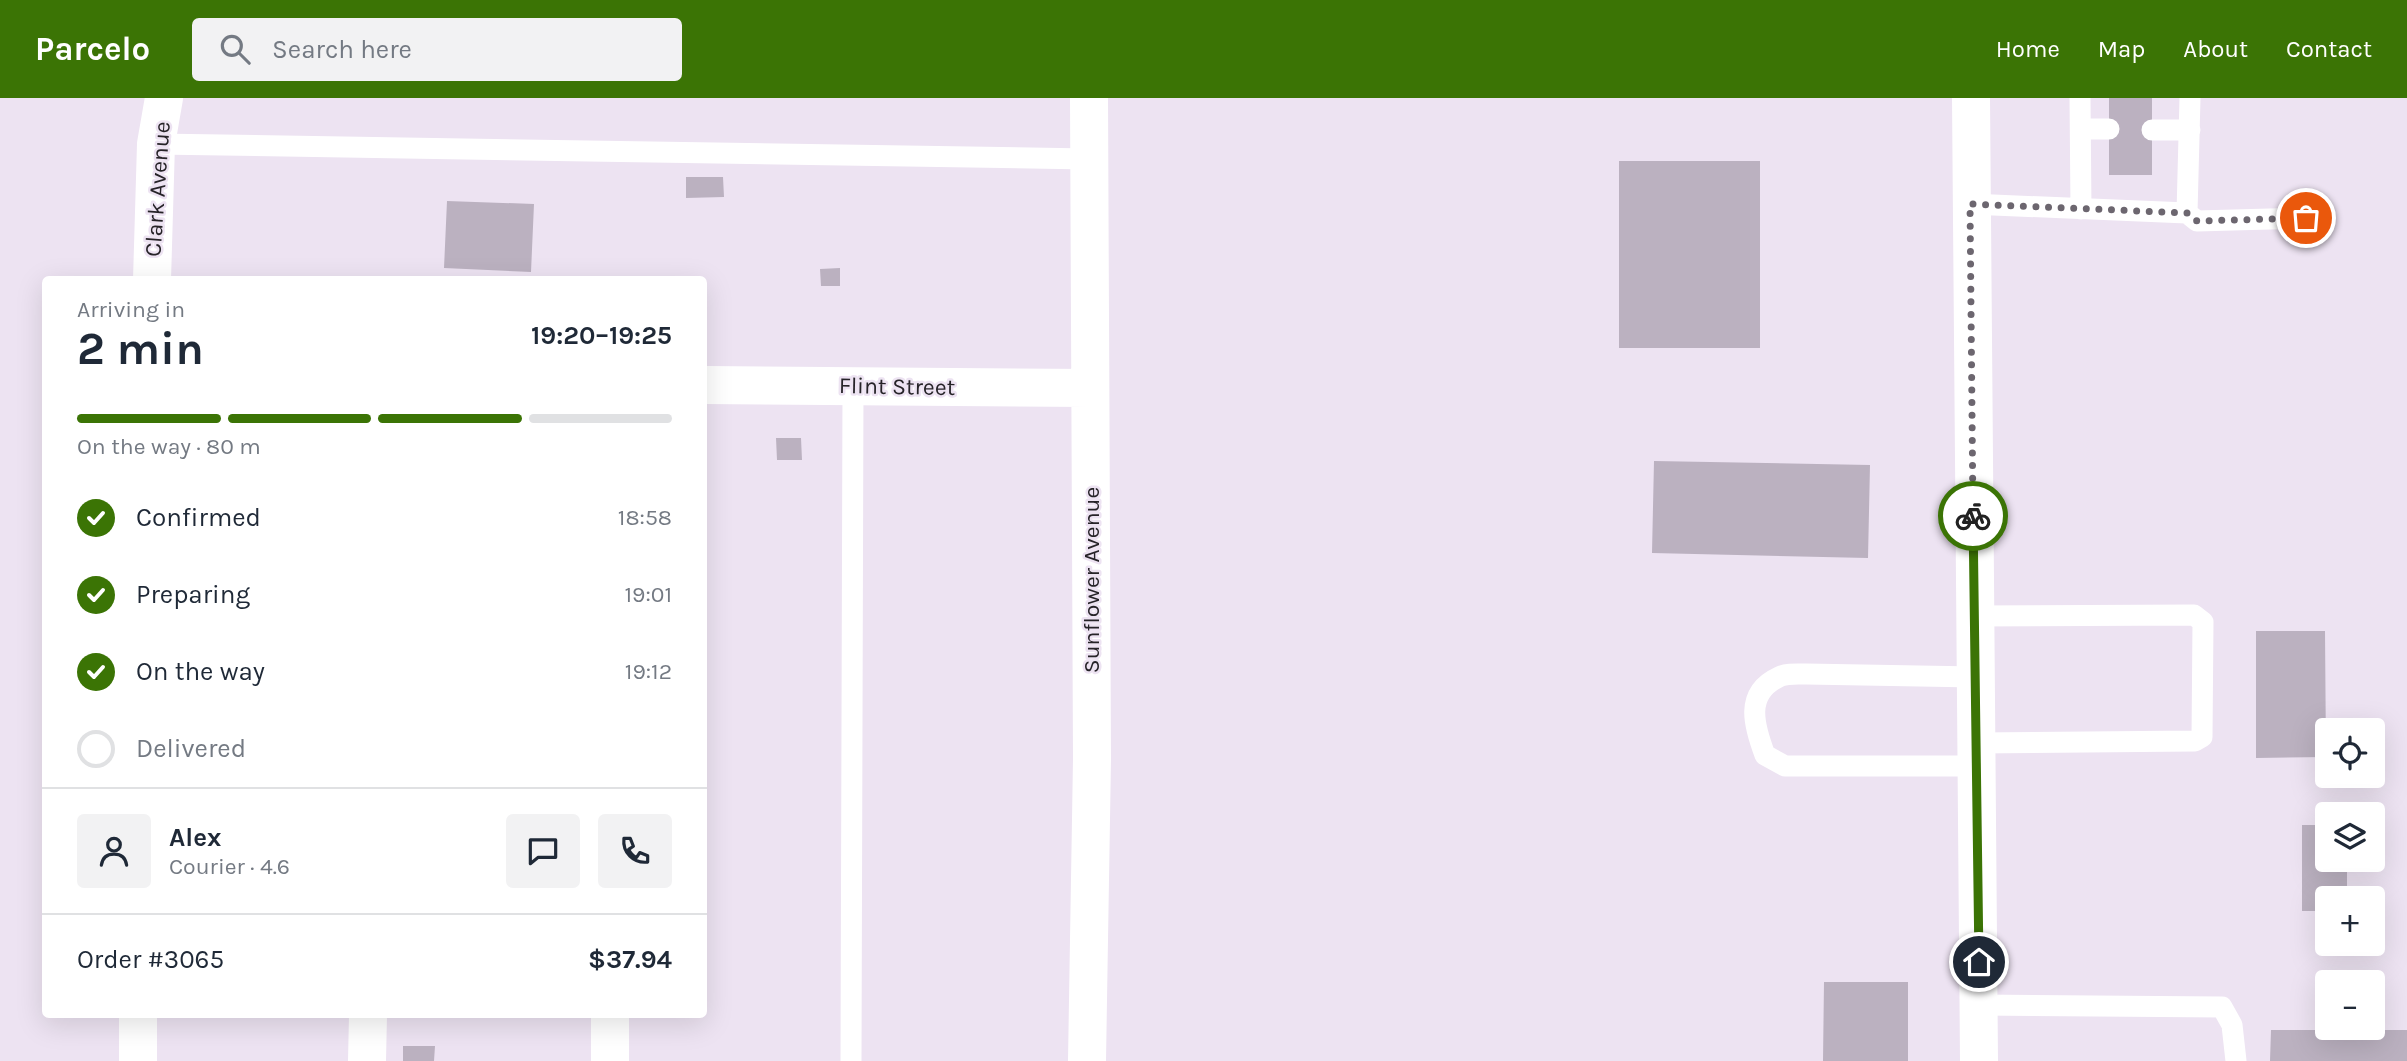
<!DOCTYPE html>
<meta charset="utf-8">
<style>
body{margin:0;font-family:Karla,sans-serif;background:#f2f2f3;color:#1f2937;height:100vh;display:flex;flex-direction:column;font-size:26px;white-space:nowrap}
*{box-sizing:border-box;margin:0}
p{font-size:23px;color:#747a83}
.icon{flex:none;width:38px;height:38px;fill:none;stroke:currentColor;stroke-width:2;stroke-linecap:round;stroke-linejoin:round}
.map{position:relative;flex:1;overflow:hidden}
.drawer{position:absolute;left:42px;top:178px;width:665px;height:742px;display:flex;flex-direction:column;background:#fff;border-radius:7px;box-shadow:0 7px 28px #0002}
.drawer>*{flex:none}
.fabs{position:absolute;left:2315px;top:620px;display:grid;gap:14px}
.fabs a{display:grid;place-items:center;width:70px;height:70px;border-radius:7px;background:#fff;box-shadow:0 7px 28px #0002;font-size:35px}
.pin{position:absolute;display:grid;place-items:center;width:60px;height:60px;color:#fff;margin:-30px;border:4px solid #fff;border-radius:50%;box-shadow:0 2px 7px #0007}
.courier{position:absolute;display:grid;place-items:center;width:70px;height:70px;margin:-35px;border:5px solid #3b7405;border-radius:50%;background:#fff;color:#222;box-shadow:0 2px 9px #0007}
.overview em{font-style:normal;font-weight:700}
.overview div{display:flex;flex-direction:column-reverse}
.overview{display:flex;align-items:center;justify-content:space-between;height:119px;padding:0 35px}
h1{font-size:46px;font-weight:700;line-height:52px}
.bar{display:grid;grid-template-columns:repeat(4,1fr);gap:10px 7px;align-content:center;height:84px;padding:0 35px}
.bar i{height:9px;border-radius:5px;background:#e0e1e3}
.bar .selected{background:#3b7405}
.bar p{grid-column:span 4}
.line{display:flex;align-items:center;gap:18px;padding:0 35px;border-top:2px solid #e0e1e3}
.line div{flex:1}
.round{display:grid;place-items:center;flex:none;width:74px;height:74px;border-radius:7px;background:#f2f2f3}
ol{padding:0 35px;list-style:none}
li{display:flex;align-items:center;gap:21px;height:77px}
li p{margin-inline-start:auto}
li .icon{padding:7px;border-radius:50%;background:#3b7405;color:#fff;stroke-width:4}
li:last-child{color:#747a83}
li i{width:38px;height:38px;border:4px solid #e0e1e3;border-radius:50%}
header{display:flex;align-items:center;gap:42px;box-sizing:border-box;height:98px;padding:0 35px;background:#3b7405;color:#fff}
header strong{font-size:33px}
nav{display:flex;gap:38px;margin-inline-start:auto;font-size:24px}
.search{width:490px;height:63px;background:#f2f2f3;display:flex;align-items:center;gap:18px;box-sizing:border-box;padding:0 24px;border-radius:7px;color:#747a83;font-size:26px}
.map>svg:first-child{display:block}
.building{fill:#bbb1c0}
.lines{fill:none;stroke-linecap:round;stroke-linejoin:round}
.lane{stroke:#fff;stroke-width:21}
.street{stroke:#fff;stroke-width:38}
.primary{stroke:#fff;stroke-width:38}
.done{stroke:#6c666f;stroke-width:7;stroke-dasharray:0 12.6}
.route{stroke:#3b7405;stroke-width:9}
.labels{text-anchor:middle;stroke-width:5;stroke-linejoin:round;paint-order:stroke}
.street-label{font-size:23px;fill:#262328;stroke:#ede3f2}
</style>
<header>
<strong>Parcelo</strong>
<div class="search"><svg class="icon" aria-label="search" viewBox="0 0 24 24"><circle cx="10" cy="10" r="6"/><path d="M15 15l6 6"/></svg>Search here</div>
<nav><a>Home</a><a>Map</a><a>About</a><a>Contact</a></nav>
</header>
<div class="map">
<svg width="2407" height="963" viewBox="0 0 2407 963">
<rect width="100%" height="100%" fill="#ede3f2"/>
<!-- building -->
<path class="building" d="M 2109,0 L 2152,0 L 2152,77 L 2109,77 Z
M 1619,63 L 1760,63 L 1760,250 L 1619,250 Z
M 686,79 L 723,79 L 724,99 L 686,100 Z
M 447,103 L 534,106 L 531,174 L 444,170 Z
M 840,170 L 840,188 L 821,188 L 820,171 Z
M 776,340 L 801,340 L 802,362 L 777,362 Z
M 1654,363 L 1870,367 L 1868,460 L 1652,455 Z
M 2256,533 L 2325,533 L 2326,659 L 2256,660 Z
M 2302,727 L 2328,727 L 2328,761 L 2347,761 L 2347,800 L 2328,800 L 2328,813 L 2302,813 Z
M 1824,884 L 1908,884 L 1908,963 L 1823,963 Z
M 2271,932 L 2407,932 L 2407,963 L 2270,963 Z
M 403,948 L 435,948 L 434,963 L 403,963 Z"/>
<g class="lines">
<!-- lane -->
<path class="lane" d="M 2080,0 L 2081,111
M 2081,31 L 2109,31
M 2152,32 L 2190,32
M 156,46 L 1089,61
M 1970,106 L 2187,115 L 2190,0
M 2187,115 L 2197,123 L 2306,120
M 1974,518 L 2194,517 L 2203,524 L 2202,639 L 2195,643 L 1977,645
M 1976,579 L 1806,576 C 1798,576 1786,575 1779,579 C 1744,595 1754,628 1765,657 L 1785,668 L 1977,668
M 1979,907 L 2222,909 L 2232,927 L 2236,963
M 851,963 L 853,288"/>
<!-- street -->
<path class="street" d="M 152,182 L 156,46 L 164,0
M 704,287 L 1090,290
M 138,963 L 138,917
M 367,963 L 368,917
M 610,963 L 610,917
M 1087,963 L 1092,661 L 1089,0"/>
<!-- primary -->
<path class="primary" d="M 1971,0 L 1979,963"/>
</g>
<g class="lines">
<!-- done -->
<path class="done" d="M 1973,418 L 1970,106 L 2188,115 L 2197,123 L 2306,120"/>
<!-- route -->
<path class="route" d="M 1973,418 L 1979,864"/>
</g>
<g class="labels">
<!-- street labels -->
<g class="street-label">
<text transform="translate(157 91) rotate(-86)" y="8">Clark Avenue</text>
<text transform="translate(897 288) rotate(1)" y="8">Flint Street</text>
<text transform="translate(1091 482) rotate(-90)" y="8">Sunflower Avenue</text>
</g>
</g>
</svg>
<div class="fabs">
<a><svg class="icon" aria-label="locate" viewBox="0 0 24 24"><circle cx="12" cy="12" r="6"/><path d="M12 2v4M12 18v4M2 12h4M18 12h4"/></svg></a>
<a><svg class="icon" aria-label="layers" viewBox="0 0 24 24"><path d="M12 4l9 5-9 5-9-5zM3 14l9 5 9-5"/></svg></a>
<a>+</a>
<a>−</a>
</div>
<div class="pin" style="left:2306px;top:120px;background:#ea580c"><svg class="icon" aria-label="bag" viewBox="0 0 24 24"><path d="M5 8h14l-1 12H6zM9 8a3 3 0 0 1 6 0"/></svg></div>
<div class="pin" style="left:1979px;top:864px;background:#1f2937"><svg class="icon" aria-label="home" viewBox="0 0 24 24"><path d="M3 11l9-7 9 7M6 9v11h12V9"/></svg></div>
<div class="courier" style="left:1973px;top:418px"><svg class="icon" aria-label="bike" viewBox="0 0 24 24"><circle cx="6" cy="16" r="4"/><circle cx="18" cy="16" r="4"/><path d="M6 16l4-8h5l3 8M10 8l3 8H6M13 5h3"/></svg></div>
<section class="drawer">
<div class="overview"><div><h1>2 min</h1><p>Arriving in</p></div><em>19:20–19:25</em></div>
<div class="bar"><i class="selected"></i><i class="selected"></i><i class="selected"></i><i></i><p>On the way · 80 m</p></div>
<ol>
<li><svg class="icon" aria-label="check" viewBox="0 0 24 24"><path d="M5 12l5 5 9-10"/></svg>Confirmed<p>18:58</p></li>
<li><svg class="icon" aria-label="check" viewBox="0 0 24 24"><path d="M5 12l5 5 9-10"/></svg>Preparing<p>19:01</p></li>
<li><svg class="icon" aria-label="check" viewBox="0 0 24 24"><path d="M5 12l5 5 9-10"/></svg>On the way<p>19:12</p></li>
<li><i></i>Delivered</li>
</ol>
<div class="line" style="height:126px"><a class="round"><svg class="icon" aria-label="person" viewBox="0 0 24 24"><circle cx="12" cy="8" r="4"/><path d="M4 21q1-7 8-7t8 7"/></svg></a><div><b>Alex</b><p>Courier · 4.6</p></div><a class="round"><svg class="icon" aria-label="chat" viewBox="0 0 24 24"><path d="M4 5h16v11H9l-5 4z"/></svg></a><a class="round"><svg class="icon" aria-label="phone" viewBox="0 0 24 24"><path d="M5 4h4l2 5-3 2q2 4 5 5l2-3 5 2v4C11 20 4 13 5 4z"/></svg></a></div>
<div class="line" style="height:91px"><div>Order #3065</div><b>$37.94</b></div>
</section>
</div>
